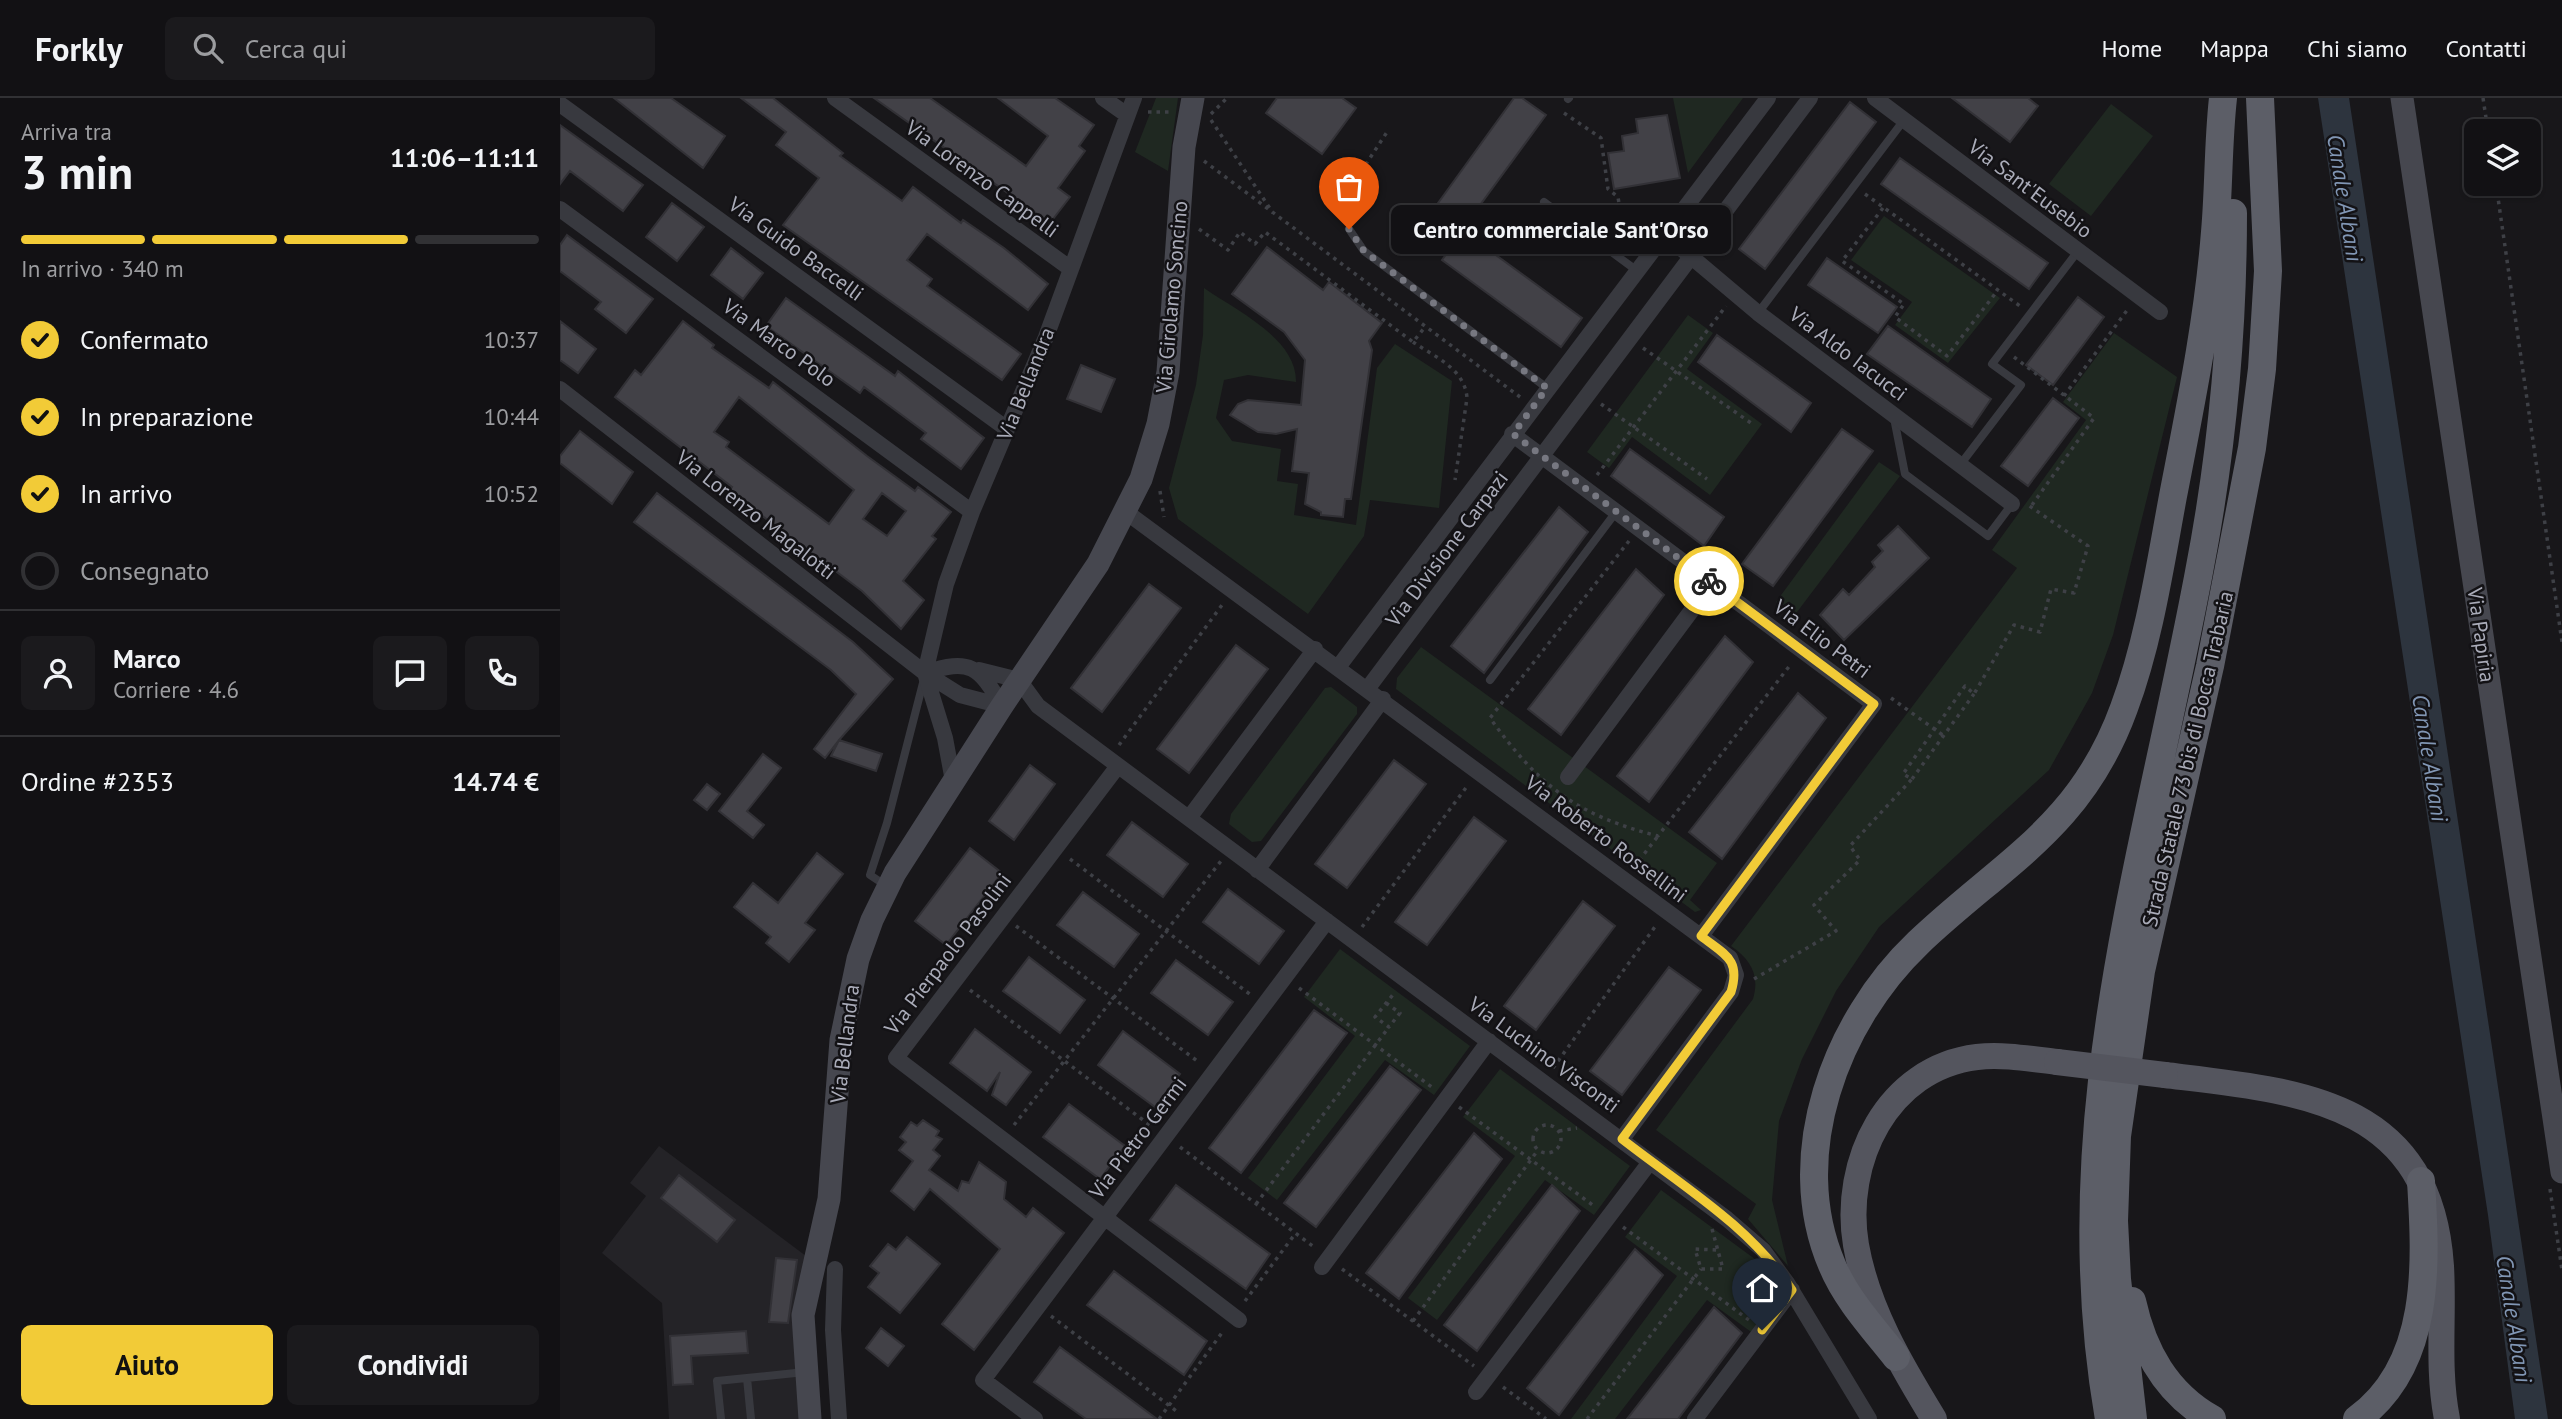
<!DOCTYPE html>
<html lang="it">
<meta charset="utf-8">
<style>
body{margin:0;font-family:"PT Sans",sans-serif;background:#1b1a1d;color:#f1f3f6;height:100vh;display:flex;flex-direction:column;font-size:26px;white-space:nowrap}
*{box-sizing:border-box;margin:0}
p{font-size:23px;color:#9c9da0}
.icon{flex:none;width:38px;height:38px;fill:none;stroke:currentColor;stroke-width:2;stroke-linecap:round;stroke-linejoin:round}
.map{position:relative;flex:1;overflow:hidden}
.side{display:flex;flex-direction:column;background:#121114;width:560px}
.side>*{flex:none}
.tools{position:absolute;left:1904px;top:21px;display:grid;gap:14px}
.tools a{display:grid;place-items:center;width:77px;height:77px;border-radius:10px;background:#121114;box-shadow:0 2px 5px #0004,0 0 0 2px #313134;font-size:35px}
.pin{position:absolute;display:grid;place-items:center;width:60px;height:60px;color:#fff;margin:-72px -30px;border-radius:50% 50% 50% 0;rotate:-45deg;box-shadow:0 0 7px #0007}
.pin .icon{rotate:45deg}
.courier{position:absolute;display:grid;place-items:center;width:70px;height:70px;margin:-35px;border:5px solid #f2cb37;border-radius:50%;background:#fff;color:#222;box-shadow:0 2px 9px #0007}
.bubble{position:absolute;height:49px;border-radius:10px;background:#121114;box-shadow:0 2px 5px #0004,0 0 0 2px #313134;font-size:23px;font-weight:700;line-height:49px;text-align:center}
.headline em{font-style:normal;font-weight:700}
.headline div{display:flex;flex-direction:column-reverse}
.headline{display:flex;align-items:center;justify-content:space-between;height:119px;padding:0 21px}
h1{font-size:46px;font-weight:700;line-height:52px}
.bar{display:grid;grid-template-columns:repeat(4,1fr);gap:10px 7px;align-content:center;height:84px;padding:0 21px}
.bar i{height:9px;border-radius:5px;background:#313134}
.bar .active{background:#f2cb37}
.bar p{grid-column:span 4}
.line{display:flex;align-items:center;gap:18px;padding:0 21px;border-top:2px solid #313134}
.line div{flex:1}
.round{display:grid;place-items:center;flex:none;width:74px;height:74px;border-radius:10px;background:#1b1a1d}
ol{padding:0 21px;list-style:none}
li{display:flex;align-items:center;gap:21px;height:77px}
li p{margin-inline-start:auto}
li .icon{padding:7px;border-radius:50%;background:#f2cb37;color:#111;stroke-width:4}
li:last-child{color:#9c9da0}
li i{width:38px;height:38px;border:4px solid #313134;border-radius:50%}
.primary-button{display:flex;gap:14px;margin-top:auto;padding:14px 21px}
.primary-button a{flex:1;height:80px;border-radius:10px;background:#f2cb37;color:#111;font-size:28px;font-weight:700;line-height:80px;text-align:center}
.primary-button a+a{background:#1b1a1d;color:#f1f3f6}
header{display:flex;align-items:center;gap:42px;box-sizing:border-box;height:98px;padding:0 35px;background:#121114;border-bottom:2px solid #313134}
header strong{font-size:33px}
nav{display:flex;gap:38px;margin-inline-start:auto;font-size:24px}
.search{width:490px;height:63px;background:#1b1a1d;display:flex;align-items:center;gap:18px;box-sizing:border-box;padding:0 24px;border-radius:10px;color:#9c9da0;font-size:26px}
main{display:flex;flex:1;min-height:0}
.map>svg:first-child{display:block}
.built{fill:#242327}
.green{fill:#1f2821}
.water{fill:#2d343e}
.building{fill:#424147;stroke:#323136;stroke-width:2;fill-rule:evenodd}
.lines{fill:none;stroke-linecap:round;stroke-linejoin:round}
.path{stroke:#3e4046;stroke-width:3.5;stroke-dasharray:3.5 5;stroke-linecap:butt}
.service{stroke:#38393f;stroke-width:8}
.minor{stroke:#38393f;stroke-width:16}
.secondary{stroke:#46474f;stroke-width:23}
.primary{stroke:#54555e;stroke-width:26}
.trunk{stroke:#5c5e67;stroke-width:28}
.primary-bridge{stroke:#54555e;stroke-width:26}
.done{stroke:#777881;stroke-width:7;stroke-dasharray:0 12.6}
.route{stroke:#f2cb37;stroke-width:9}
.labels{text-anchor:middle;stroke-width:5;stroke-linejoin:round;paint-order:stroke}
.street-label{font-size:21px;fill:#aaacb9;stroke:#131215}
.water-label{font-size:23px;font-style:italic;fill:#8196b4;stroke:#131215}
</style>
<header>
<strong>Forkly</strong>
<div class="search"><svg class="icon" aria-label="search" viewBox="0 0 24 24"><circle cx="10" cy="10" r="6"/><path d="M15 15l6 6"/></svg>Cerca qui</div>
<nav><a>Home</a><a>Mappa</a><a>Chi siamo</a><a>Contatti</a></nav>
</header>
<main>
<section class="side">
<div class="headline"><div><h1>3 min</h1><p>Arriva tra</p></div><em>11:06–11:11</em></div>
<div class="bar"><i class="active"></i><i class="active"></i><i class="active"></i><i></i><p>In arrivo · 340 m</p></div>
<ol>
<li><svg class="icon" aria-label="check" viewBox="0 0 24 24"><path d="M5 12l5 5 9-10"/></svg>Confermato<p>10:37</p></li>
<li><svg class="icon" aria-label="check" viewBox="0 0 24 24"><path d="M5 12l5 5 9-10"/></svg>In preparazione<p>10:44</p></li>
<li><svg class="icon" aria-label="check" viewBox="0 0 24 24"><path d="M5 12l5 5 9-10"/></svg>In arrivo<p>10:52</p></li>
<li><i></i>Consegnato</li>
</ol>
<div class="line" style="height:126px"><a class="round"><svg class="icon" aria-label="person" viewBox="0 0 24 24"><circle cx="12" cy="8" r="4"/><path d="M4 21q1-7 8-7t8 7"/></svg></a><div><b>Marco</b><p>Corriere · 4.6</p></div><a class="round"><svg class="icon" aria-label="chat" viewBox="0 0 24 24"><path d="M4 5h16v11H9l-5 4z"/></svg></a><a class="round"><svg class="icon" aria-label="phone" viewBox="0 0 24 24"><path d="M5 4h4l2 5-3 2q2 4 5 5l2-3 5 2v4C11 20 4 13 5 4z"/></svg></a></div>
<div class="line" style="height:91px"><div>Ordine #2353</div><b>14.74 €</b></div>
<div class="primary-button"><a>Aiuto</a><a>Condividi</a></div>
</section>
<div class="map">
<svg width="2002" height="1321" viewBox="0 0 2002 1321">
<rect width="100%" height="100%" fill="#18171a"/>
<!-- built -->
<path class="built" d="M 99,1048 L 246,1158 L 245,1321 L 109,1321 L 102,1205 L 42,1155 L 86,1098 L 70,1085 Z"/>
<!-- green -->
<path class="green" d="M 596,0 L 618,0 L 608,73 L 575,54 Z
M 1113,0 L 1183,0 L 1128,75 Z
M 1551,6 L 1593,38 L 1531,118 L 1489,86 Z
M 1324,118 L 1440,200 L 1388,265 L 1335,227 L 1352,204 L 1291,162 Z
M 644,190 C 675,212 737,240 736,284 L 688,277 L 664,282 L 656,320 L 672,343 L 721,351 L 717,383 L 738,386 L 734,417 L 796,427 L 817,270 L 835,246 L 892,283 L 879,410 L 810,402 L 804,438 L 748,516 L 618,421 L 609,390 L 636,287 L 643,237 Z
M 1128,217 L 1153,235 L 1127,271 L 1202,326 L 1150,397 L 1072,339 L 1049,370 L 1027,354 Z
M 1554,235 L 1617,279 L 1553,537 L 1532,595 L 1489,672 L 1319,829 L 1276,893 L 1242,961 L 1219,1023 L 1212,1102 L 1228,1168 L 1188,1121 L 1196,1106 L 1096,1032 L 1193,901 C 1200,877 1191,862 1171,848 L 1457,470 L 1432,452 L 1526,322 L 1503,304 Z
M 1319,364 L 1340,378 L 1234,518 L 1216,504 Z
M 861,549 L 1157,765 L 1130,802 L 1141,812 L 1135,814 L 836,591 L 837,580 Z
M 771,589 L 797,609 L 797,616 L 701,743 L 692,744 L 669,726 L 671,716 L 765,590 Z
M 780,851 L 910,948 L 874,997 L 825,962 L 717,1102 L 688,1080 L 795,938 L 744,899 Z
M 940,971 L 1070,1068 L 1034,1117 L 985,1082 L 877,1222 L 848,1200 L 955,1058 L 903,1019 Z
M 1101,1092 L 1199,1164 L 1223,1199 L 1194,1236 L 1147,1202 L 1055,1321 L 1011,1321 L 1117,1178 L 1065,1139 Z"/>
<!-- water -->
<path class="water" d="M 1758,0 L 1789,0 L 1988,1321 L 1955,1321 L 1928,1117 Z"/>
<!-- building -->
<path class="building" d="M 54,0 L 111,0 L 165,38 L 143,70 Z
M 181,0 L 213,0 L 283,55 L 280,58 L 342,103 L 353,89 L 401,125 L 403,122 L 444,150 L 488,186 L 468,212 L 367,136 L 347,162 L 372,181 L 367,188 L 461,256 L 442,282 L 223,127 L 259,80 L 216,47 L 226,34 Z
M 314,0 L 370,0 L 466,68 L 488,38 L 438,0 L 495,0 L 534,27 L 519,48 L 525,53 L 498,90 L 510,99 L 490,125 Z
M 717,0 L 782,0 L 796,10 L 762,56 L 706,15 Z
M 954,0 L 962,0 L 986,17 L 901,133 L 873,112 Z
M 1392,0 L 1468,0 L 1478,8 L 1450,44 Z
M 1290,4 L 1316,24 L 1205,171 L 1179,151 Z
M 1107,17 L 1120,80 L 1054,91 L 1048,55 L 1064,53 L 1062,38 L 1078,35 L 1076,21 Z
M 0,27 L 83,87 L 63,113 L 10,73 L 0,86 Z
M 1340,60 L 1488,165 L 1469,191 L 1321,86 Z
M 112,105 L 144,129 L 117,163 L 86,139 Z
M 903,133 L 1022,220 L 1001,249 L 882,162 Z
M 7,137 L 93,201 L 66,235 L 35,211 L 41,204 L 0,173 L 0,147 Z
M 707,149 L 763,192 L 769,184 L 822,225 L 809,243 L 812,252 L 791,401 L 785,401 L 783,419 L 761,417 L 761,414 L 745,406 L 749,375 L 732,373 L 737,331 L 716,336 L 698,334 L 670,317 L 678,306 L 688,302 L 741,307 L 745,262 L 724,234 L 672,196 Z
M 171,150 L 203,175 L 183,201 L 151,177 Z
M 1267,160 L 1337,209 L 1318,235 L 1248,187 Z
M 1518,199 L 1544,219 L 1493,287 L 1466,267 Z
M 226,200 L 335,278 L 338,273 L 424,340 L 401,371 L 361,341 L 366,335 L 304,289 L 300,295 L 206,228 Z
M 0,223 L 36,251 L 18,275 L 0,262 Z
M 123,223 L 154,247 L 152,250 L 209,290 L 213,284 L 307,358 L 355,393 L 358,389 L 391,414 L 372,438 L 376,441 L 343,483 L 364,502 L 341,531 L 302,493 L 169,393 L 172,389 L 55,299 L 75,272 L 81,277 ZM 179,299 L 294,392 L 269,426 L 166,349 L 169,344 L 154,334 ZM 322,395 L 346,413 L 327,438 L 303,421 Z
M 1328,228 L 1431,301 L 1412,329 L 1307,256 Z
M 1157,237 L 1251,305 L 1231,334 L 1138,264 Z
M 521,267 L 555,281 L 541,314 L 507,301 Z
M 1493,300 L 1519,320 L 1468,388 L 1441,368 Z
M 1282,331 L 1313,353 L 1213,488 L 1182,466 Z
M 20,333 L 73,374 L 52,406 L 0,365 L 0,358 Z
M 1070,351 L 1164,419 L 1144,448 L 1051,378 Z
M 97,395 L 293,544 L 333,581 L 279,642 L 322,656 L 316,673 L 271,658 L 279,642 L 265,660 L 254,651 L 296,596 L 271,572 L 74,424 Z
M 999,409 L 1028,434 L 924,575 L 891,548 Z
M 1338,428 L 1369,460 L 1284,542 L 1260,517 L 1283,491 L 1289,497 L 1315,469 L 1312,464 L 1323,453 L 1318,447 Z
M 1076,471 L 1104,497 L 1001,637 L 968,611 Z
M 589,486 L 621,510 L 542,614 L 511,590 Z
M 1165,538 L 1193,564 L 1089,704 L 1057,678 Z
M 676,547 L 708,571 L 629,675 L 597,651 Z
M 1238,595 L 1266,620 L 1162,761 L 1129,734 Z
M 203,656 L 221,670 L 187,713 L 204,727 L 193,740 L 159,713 Z
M 834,662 L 866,686 L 787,790 L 755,766 Z
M 470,667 L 495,686 L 454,742 L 429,723 Z
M 147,686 L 160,696 L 147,712 L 134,702 Z
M 914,719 L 946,743 L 867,847 L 835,824 Z
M 572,724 L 628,766 L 603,799 L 547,757 Z
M 410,750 L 442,775 L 386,847 L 355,823 Z
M 257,755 L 283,776 L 245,825 L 255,832 L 229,864 L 206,845 L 211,839 L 174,809 L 193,785 L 218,805 Z
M 668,791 L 724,833 L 699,866 L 643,824 Z
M 523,794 L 579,836 L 554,869 L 497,827 Z
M 1023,803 L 1055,828 L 976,932 L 944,908 Z
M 469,859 L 525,902 L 500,935 L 443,893 Z
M 616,862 L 673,904 L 648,937 L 591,895 Z
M 1109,869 L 1141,892 L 1062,997 L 1030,973 Z
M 754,912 L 787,935 L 681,1075 L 649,1050 Z
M 415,931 L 471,974 L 446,1007 L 432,997 L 440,974 L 427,993 L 390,965 Z
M 563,933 L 620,976 L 595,1009 L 538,967 Z
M 830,968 L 861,992 L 756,1129 L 724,1105 Z
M 509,1006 L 565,1048 L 540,1081 L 483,1039 Z
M 363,1022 L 379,1033 L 376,1038 L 382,1041 L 373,1052 L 380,1058 L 369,1072 L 398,1093 L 402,1083 L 409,1085 L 419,1064 L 446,1084 L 444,1101 L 466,1119 L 473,1110 L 504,1135 L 414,1252 L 382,1226 L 440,1151 L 370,1091 L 354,1112 L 331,1093 L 353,1063 L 339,1052 L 346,1044 L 340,1039 L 351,1024 L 357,1028 Z
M 914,1035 L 942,1061 L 839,1201 L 806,1175 Z
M 119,1077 L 175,1122 L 157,1144 L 101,1100 Z
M 616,1087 L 710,1156 L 686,1191 L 590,1122 Z
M 992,1087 L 1020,1113 L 917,1253 L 884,1227 Z
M 347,1139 L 380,1166 L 340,1215 L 308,1189 L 319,1175 L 310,1168 L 328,1146 L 336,1152 Z
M 1075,1151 L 1103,1177 L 999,1317 L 967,1290 Z
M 216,1160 L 237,1162 L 228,1225 L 209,1224 Z
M 554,1173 L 647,1243 L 624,1277 L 527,1207 Z
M 1154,1209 L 1182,1235 L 1118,1321 L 1067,1321 Z
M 321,1230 L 344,1248 L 328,1268 L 306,1250 Z
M 186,1233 L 188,1255 L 131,1258 L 133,1286 L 113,1287 L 110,1238 Z
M 500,1249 L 597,1321 L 526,1321 L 474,1284 Z"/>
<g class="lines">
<!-- path -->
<path class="path" d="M 1923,0 L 1928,33
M 588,14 L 610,14
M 1004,15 L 1041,40 L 1048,91 L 1058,99 L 1062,125
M 651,16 L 667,0
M 651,22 L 713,115
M 644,63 L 960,299
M 1936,86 L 2002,544
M 787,95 L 829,31
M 1305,96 L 1460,208
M 1323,110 L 1282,163 L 1344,206 L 1335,219 L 1387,258 L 1438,192
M 639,131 L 668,152 L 680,134 L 695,146 L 705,134 L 853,244 L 865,229
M 853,244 C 875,259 905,271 907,300 L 895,382
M 1083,250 L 1191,325
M 1454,259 L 1534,320 L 1472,407
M 1504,298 L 1568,211
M 1041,306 L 1147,381
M 1037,377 L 1166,208
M 600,393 L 604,419
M 1069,443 L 930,620 C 979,688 1016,717 1098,738 L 1231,566
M 1331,600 L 1384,638
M 559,647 L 662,507
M 1352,681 L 1414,596
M 510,761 L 691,897
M 1074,769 L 1098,738
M 456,828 L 640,965
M 802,829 L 908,687
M 1194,881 L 1276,833 L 1254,807 L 1300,762 L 1290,748 L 1352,681 L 1343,676 L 1405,588 L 1414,596 L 1454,527 L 1480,534 L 1491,491 L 1514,495 L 1528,448 L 1468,407
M 739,890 L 873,990
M 410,892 L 591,1028
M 826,905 L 840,915 L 829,929 L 815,919 L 835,894
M 993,970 L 1097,826
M 899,1009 L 1034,1108
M973 1041a14 14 0 1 1 28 0a14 14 0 1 1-28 0Z
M 454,1027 L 661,763
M 999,1033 L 1017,1030
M 620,1049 L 754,1149
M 1990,1091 L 2002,1172
M 696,1106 L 829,929
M 1063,1129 L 1189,1222
M 1152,1131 L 1163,1171 L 1141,1171 L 1135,1151 L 1157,1152
M 782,1171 L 914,1268
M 685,1203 L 735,1136
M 491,1218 L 619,1315
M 853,1223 L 978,1052
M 943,1289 L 986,1321
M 599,1321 L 664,1232
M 1027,1321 L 1141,1171"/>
<!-- service -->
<path class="service" d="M 1008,1 L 1009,0
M 984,104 L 1076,172
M 789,131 L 804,153 L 987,290
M 1198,215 L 1344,22
M 1334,320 L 1345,376 L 1428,438 L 1452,406
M 1400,367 L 1461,287 L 1432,266 L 1518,153
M 930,582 L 1056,414
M 325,787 L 310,777 L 327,725 L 364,581
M 187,1280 L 191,1321
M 161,1321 L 157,1283 L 245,1274"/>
<!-- minor -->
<path class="minor" d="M 275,0 L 511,171
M 543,0 L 567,17
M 1315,0 L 1600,214
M 0,6 L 447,331
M 0,111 L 412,414
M 1103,135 L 1198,215 L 1452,406
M 0,291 L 365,575 L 400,597 L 442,608
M 952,336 L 1314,606 L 1141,838
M 566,414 L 1170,860 L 1176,877 L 1171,894 L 1062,1041
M 779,568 L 1208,0
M 419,572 L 459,582 L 478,608 L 1167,1121 L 1203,1152 L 1227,1185 L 1309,1321
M 365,575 C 410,560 419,568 442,608
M 808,590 L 1250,0
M 558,668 L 336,960 L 679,1222
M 1008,679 L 1152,485
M 393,683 L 385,640 L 365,575 L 386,486 L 412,414 L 486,239 L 574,0
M 629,720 L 755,551
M 697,772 L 823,601
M 762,1169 L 929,943
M 275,1171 L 273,1232 L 279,1321
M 916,1294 L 1090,1064
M 475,1321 L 423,1282 L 767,823
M 1135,1321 L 1232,1192"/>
<!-- secondary -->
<path class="secondary" d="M 1842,0 L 2002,1074
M 250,1321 L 243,1217 L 269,1101 L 281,942 L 298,861 L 312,822 L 335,775 L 442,608 L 538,466 L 581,381 L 598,326 L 608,274 L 624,49 L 633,0"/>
<!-- primary -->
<path class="primary" d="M 1605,977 C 1738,993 1870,1001 1881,1168 C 1884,1219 1877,1270 1887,1321
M 1374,1321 C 1341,1267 1307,1210 1296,1147 C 1282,1064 1327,970 1417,959 C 1443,956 1471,961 1497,964"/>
<!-- trunk -->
<path class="trunk" d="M 1572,1203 C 1583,1253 1606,1295 1652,1321
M 1336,1259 C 1313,1230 1286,1201 1272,1167 C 1225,1057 1276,923 1358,845 C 1442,765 1521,729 1564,610 C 1589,543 1600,468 1613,398 C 1630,310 1648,223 1655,134 C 1659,89 1658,45 1663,0
M 1549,1321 C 1497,1023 1585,762 1639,474 C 1662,355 1673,236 1673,115
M 1573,1321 L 1557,1181 L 1554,1123 L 1557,1038 L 1581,873 L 1650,568 L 1692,350 L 1702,271 L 1708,173 L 1700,0
M 1797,1321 C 1872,1267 1866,1165 1861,1083"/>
<!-- primary-bridge -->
<path class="primary-bridge" d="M 1497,964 L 1605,977"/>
</g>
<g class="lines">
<!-- done -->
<path class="done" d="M 789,131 L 804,153 L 987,290 L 953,336 L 1149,483"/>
<!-- route -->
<path class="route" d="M 1149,483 L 1314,606 L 1141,838 C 1165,857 1181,861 1171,894 L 1062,1041 C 1122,1088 1189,1127 1232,1192 L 1202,1232"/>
</g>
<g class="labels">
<!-- street labels -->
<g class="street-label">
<text transform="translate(422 81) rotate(36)" y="7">Via Lorenzo Cappelli</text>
<text transform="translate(1470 91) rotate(37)" y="7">Via Sant'Eusebio</text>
<text transform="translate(236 151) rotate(36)" y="7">Via Guido Baccelli</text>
<text transform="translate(612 199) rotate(-85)" y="7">Via Girolamo Soncino</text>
<text transform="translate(219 245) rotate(36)" y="7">Via Marco Polo</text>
<text transform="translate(1288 256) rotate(37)" y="7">Via Aldo Iacucci</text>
<text transform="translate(466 286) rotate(-68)" y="7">Via Bellandra</text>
<text transform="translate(196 417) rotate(38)" y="7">Via Lorenzo Magalotti</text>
<text transform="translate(887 451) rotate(-53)" y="7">Via Divisione Carpazi</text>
<text transform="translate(1921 537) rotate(82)" y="7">Via Papiria</text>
<text transform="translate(1262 541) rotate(37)" y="7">Via Elio Petri</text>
<text transform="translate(1628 661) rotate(-77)" y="7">Strada Statale 73 bis di Bocca Trabaria</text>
<text transform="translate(1046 741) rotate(37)" y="7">Via Roberto Rossellini</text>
<text transform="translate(388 856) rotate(-53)" y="7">Via Pierpaolo Pasolini</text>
<text transform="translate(285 946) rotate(-83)" y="7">Via Bellandra</text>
<text transform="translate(984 957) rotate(36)" y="7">Via Luchino Visconti</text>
<text transform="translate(578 1040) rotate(-53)" y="7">Via Pietro Germi</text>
</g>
<!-- water labels -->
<g class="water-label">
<text transform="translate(1785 100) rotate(81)" y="8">Canale Albani</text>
<text transform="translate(1870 660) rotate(81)" y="8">Canale Albani</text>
<text transform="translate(1954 1221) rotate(81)" y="8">Canale Albani</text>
</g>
</g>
</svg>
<div class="tools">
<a><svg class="icon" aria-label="layers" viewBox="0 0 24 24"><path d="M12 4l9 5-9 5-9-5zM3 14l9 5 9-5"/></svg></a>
</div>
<div class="pin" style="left:789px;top:131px;background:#ea580c"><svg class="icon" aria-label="bag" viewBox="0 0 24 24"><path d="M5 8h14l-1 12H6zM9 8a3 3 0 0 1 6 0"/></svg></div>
<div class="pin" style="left:1202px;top:1232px;background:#1f2937"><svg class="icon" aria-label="home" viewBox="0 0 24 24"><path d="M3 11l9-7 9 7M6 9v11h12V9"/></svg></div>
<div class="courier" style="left:1149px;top:483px"><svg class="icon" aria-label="bike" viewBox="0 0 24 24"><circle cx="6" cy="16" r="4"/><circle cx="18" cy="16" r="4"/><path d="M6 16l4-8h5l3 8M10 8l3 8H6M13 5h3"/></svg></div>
<div class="bubble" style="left:831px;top:107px;width:340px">Centro commerciale Sant'Orso</div>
</div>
</main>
